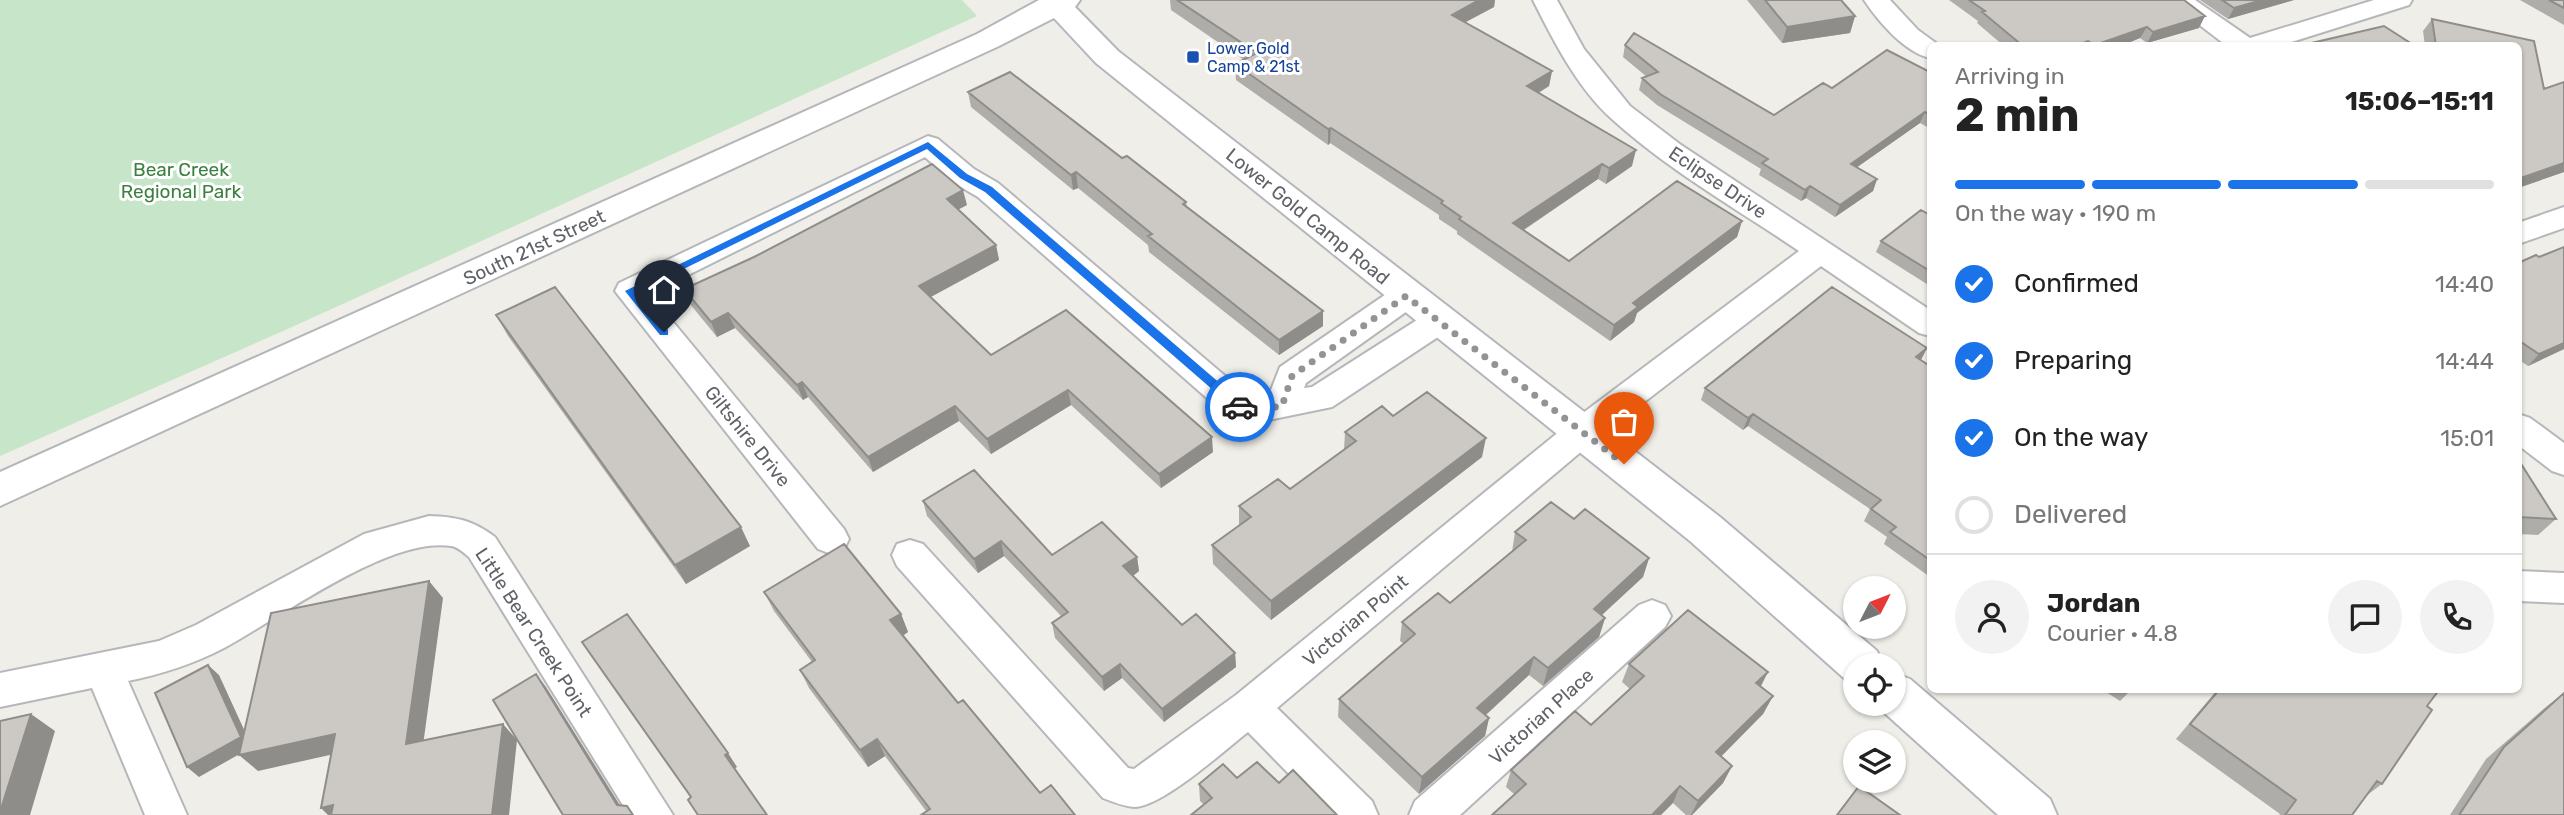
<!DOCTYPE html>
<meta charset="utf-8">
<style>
body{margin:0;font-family:Rubik,sans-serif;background:#f2f2f2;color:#222;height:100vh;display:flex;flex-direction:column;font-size:26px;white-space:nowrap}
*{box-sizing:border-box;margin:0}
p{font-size:23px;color:#767676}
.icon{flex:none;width:38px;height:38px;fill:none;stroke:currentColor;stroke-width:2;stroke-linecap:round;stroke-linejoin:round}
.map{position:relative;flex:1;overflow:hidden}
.sheet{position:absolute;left:1927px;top:42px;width:595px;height:651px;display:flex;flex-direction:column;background:#fff;border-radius:10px;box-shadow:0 2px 5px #0004}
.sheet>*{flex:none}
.needle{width:46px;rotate:48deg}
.tools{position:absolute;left:1843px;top:576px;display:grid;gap:14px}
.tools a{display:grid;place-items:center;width:63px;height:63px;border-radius:50%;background:#fff;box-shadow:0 2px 5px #0004;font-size:35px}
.pin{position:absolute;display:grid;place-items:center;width:60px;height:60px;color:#fff;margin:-72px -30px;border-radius:50% 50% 50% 0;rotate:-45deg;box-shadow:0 0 7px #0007}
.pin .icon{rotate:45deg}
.courier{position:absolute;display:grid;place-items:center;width:70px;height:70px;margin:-35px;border:5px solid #1a73e8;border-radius:50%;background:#fff;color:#222;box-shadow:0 2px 9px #0007}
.summary em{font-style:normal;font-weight:700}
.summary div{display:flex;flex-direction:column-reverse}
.summary{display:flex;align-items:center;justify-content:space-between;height:119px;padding:0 28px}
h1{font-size:46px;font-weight:700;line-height:52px}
.bar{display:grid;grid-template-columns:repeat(4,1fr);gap:10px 7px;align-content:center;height:84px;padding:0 28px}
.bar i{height:9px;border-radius:5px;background:#e0e0e0}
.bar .current{background:#1a73e8}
.bar p{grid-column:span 4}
.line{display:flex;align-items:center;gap:18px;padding:0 28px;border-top:2px solid #e0e0e0}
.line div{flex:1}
.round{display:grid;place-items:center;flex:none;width:74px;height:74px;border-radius:37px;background:#f2f2f2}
ol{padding:0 28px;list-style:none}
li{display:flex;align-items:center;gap:21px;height:77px}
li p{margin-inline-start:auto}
li .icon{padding:7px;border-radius:50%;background:#1a73e8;color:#fff;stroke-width:4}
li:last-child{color:#767676}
li i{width:38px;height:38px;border:4px solid #e0e0e0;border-radius:50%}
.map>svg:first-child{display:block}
.green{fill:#c7e5c8}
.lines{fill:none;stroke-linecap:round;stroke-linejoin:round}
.street-casing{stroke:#b5b7bb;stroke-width:4}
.secondary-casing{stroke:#b4b6bb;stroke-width:4}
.street{fill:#fff;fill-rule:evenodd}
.secondary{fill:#fff;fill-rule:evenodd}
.wall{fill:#afada9}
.shaded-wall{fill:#8f8d89}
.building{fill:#ccc9c4;stroke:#8f8d89;stroke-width:2}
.route{fill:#1a73e8}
.done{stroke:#929394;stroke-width:7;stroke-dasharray:0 12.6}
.transit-dot{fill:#1a4fb4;stroke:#fff;stroke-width:2.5}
.labels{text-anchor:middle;stroke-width:6;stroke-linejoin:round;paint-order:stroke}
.far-transit-label{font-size:16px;fill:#164399;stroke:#fff;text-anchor:start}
.park-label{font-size:19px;fill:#3c8140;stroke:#fff}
.street-label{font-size:19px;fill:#5f6267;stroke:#fff}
</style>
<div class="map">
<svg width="2564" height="815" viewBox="0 0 2564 815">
<rect width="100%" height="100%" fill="#f0eee8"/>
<!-- green -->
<path class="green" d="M 0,0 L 962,0 L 977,16 L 292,327 L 0,456 Z"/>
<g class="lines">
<!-- street casing -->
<g class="street-casing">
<path id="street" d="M 1533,0 L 1557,0 L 1584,49 L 1630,106 L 1681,145 L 1930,310 L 1930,336 L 1919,333 L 1821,266 L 1595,440 L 1277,708 L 1372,801 L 1378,815 L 1329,815 L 1248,732 C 1225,750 1162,807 1134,807 C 1123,806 1113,802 1103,798 L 897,566 L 892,555 L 897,544 L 910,540 L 923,544 L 1128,768 L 1134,769 L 1236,695 L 1571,422 L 1799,251 C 1737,209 1668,170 1612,119 C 1578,89 1553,40 1533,0 Z
M 1864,0 L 1890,0 L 1918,30 L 1940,46 L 1930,46 L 1930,58 C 1904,52 1878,21 1864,0 Z
M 2167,0 L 2195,0 L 2250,38 L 2374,0 L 2412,0 L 2409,5 L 2279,46 L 2227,46 Z
M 928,136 L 938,139 L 974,169 L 998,183 L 1251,398 L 1269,395 L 1280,367 L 1395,288 L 1406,285 L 1417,288 L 1421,296 L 1417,304 L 1306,383 L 1304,388 L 1312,387 L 1428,313 L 1439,310 L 1450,313 L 1455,321 L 1450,329 L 1332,407 L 1245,425 L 1233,421 L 978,197 L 954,183 L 925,157 L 650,294 L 844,529 L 849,539 L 844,549 L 831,554 L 818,549 L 615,291 L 619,283 Z
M 2564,207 L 2564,228 L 2518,244 L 2518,223 Z
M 2518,414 L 2530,418 L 2564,443 L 2564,475 L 2552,471 L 2518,445 Z
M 429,516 C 457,517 472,520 495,537 L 673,815 L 629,815 L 469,557 C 464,553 458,547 451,546 C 389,536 280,618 224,648 C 193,664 162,674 128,681 L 187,815 L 145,815 L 92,688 L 0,707 L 0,673 L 159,641 L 196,625 L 364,534 Z
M 2518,571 L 2564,573 L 2564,603 L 2518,601 Z
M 1652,600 L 1665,605 L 1671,616 L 1665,627 L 1460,815 L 1409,815 L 1415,801 L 1639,605 Z"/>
</g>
<!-- secondary casing -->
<g class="secondary-casing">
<path id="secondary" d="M 1039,0 L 1080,0 L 1075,7 L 1118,51 L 1720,517 L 1877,651 L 1883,665 L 1855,665 L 1855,682 L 1845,679 L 1690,541 L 1096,63 L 1054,18 L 999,46 L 0,506 L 0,472 L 977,34 Z
M 1894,673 L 1910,679 L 2050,799 L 2057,815 L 1998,815 L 1878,707 L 1876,704 L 1894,704 Z"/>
</g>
<!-- street -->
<use href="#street" class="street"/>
<!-- secondary -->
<use href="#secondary" class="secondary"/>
</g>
<!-- wall -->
<path class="wall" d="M 1170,0 L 1495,0 L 1494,7 L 1465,22 L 1552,71 L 1549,86 L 1539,93 L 1632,166 L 1606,184 L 1598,179 L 1524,230 L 1569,261 L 1742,221 L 1737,237 L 1637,313 L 1634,322 L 1610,341 L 1457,234 L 1457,231 L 1439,219 L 1439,215 L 1330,143 L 1328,145 L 1236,80 L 1235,64 L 1244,60 L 1171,10 Z
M 1747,0 L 1841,0 L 1855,16 L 1850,33 L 1782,43 Z
M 1949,0 L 2184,0 L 2199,28 L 2147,43 L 2140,38 L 2121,46 L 2004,46 L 1977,23 L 1978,21 Z
M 2200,0 L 2294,0 L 2228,19 Z
M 2520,0 L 2564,0 L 2564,25 Z
M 2432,19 L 2534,41 L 2544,89 L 2564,82 L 2564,172 L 2518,188 L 2518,46 L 2425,46 L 2423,31 Z
M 1625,45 L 1774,115 L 1832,88 L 1930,72 L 1930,127 L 1929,128 L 1920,123 L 1857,167 L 1877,179 L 1873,191 L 1835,217 L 1806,198 L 1801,201 L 1759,175 L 1761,169 L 1657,105 L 1639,90 L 1642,78 L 1647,77 L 1623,57 Z
M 968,92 L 1122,158 L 1186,202 L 1187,207 L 1323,311 L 1323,326 L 1279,355 L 1149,252 L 1148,245 L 1078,188 L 1073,190 L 971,107 Z
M 967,205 L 958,209 L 996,245 L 999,260 L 931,297 L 991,355 L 1213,452 L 1161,488 L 1071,405 L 991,454 L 959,421 L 873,472 L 808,397 L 803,400 L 735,328 L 717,337 L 690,304 L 684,289 Z
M 1930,215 L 1930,286 L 1876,252 L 1881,241 Z
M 2539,257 L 2564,349 L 2528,366 L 2518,359 L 2518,263 Z
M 496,315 L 750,546 L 686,584 L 508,336 Z
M 1921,360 L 1930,366 L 1930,577 L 1884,544 L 1887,537 L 1864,521 L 1870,509 L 1748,426 L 1743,430 L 1701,400 L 1705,388 Z
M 1393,416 L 1482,457 L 1271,620 L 1213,564 L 1212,545 L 1239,525 L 1239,506 L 1290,489 L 1344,450 L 1345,432 Z
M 2518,459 L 2556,519 L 2538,535 L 2518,534 Z
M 923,501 L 1052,555 L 1137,557 L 1139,571 L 1133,576 L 1182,625 L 1235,653 L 1236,667 L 1164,722 L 1122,678 L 1104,691 L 1055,638 L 1052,623 L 1062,617 L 1004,556 L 978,573 L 927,516 Z
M 1574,519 L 1649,558 L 1643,577 L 1601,615 L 1605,618 L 1599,637 L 1543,686 L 1529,675 L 1485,715 L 1489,718 L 1485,736 L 1419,794 L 1338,717 L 1339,699 L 1404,644 L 1400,641 L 1402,622 L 1450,603 L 1512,552 L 1515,532 Z
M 764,592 L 901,614 L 908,632 L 903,636 L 958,703 L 1040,793 L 1075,815 L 926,811 L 885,756 L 868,767 L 809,688 L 800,670 L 812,662 L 774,611 Z
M 1629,664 L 1761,686 L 1773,696 L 1763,714 L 1721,756 L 1732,766 L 1723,783 L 1692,815 L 1686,815 L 1673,803 L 1514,794 L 1506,787 L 1511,770 L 1591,725 L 1630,689 L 1622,682 Z
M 2103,690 L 2131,690 L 2120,701 Z
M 2217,690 L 2439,690 L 2427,706 L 2382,784 L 2366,796 L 2352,815 L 2279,815 L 2280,814 L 2176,739 Z
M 2564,693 L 2564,815 L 2450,815 L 2486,759 L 2547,706 Z
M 1237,778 L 1279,783 L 1204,805 L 1200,801 L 1199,784 Z"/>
<!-- shaded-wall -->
<path class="shaded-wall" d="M 1479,0 L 1495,0 L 1494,7 L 1451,30 L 1452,15 Z
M 2262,0 L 2294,0 L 2228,19 L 2234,8 Z
M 1855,16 L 1850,33 L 1782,43 L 1787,27 Z
M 2205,16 L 2199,28 L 2147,43 L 2153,32 Z
M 2147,27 L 2140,38 L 2121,46 L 2095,46 Z
M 2088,41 L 2086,46 L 2075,46 Z
M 1552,71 L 1549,86 L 1524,101 L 1527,86 Z
M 1925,112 L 1920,123 L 1846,175 L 1851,164 Z
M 1331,128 L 1330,143 L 1328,145 L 1328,129 Z
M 1636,150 L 1632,166 L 1606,184 L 1609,168 Z
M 2564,163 L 2564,172 L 2518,188 L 2518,181 L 2521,178 Z
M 1602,164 L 1598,179 L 1511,238 L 1513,223 Z
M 1076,172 L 1078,188 L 1073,190 L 1071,175 Z
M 1877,179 L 1873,191 L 1835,217 L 1840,205 Z
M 1810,186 L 1806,198 L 1801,201 L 1805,190 Z
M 963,190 L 967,205 L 950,214 L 947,199 Z
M 1742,221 L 1737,237 L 1637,313 L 1634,322 L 1610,341 L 1614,325 L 1633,303 Z
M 996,245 L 999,260 L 923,301 L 919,286 Z
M 1323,311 L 1323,326 L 1279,355 L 1279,340 Z
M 728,313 L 735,328 L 717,337 L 711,322 Z
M 2564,343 L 2564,349 L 2528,366 L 2539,354 Z
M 1927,348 L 1921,360 L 1916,357 Z
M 802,382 L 808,397 L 803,400 L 797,385 Z
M 1068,390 L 1071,405 L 991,454 L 987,439 Z
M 955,406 L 959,421 L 873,472 L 868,457 Z
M 1753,414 L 1748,426 L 1743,430 L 1748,418 Z
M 1212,437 L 1213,452 L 1161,488 L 1159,474 Z
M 1486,438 L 1482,457 L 1271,620 L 1271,601 Z
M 741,527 L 750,546 L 686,584 L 675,565 Z
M 1001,541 L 1004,556 L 978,573 L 974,559 Z
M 1137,557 L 1139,571 L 1126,581 L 1123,566 Z
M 1649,558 L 1643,577 L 1588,628 L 1594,609 Z
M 429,581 L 443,598 L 421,760 L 406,744 Z
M 901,614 L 908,632 L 897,639 L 890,620 Z
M 1605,618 L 1599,637 L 1543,686 L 1548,668 Z
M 1235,653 L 1236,667 L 1164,722 L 1162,709 Z
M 1534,657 L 1529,675 L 1474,726 L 1477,708 Z
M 1120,664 L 1122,678 L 1104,691 L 1102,677 Z
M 208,665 L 219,675 L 252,747 L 199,777 L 187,767 Z
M 1768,672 L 1759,690 L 1756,683 Z
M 536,674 L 546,687 L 626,815 L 617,805 Z
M 1773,696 L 1763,714 L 1708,770 L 1716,752 Z
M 31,714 L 55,731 L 30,815 L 0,815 L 0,812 Z
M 1489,718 L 1485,736 L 1419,794 L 1422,777 Z
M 503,724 L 517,740 L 509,815 L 492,815 Z
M 335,734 L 352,750 L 258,771 L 239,755 Z
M 877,739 L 885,756 L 868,767 L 860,750 Z
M 728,753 L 737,767 L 734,769 L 725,755 Z
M 1732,766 L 1723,783 L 1692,815 L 1691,815 L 1698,801 Z
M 1680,786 L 1673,803 L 1661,815 L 1652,815 Z
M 333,805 L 344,815 L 328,815 L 321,808 Z"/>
<!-- building -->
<path class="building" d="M 1177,0 L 1479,0 L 1452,15 L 1552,71 L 1527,86 L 1636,150 L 1609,168 L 1602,164 L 1513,223 L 1569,261 L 1677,181 L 1742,221 L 1633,303 L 1638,307 L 1614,325 L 1459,219 L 1461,217 L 1441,203 L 1443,201 L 1331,128 L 1328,129 L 1235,64 L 1257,53 Z
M 1765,0 L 1841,0 L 1855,16 L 1787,27 Z
M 1969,0 L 2184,0 L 2205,16 L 2153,32 L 2147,27 L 2095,45 L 2088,41 L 2075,46 L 2023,46 L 1982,12 L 1985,11 Z
M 2222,0 L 2262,0 L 2234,8 Z
M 2549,0 L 2564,0 L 2564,8 Z
M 2432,19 L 2534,41 L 2544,89 L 2564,82 L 2564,163 L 2521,178 L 2518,176 L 2518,46 L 2436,46 Z
M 2384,26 L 2415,46 L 2301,46 L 2303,45 Z
M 1634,33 L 1774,115 L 1823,83 L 1832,88 L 1887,50 L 1930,72 L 1930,115 L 1925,112 L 1851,164 L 1877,179 L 1840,205 L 1810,186 L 1805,190 L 1762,163 L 1768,159 L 1660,94 L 1642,78 L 1658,72 L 1625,45 Z
M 1010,72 L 1122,158 L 1127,156 L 1186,202 L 1183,204 L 1323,311 L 1279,340 L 1148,236 L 1152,234 L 1076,172 L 1071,175 L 968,92 Z
M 932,164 L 963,190 L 947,199 L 996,245 L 919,286 L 991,355 L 1066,310 L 1212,437 L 1159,474 L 1068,390 L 987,439 L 955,406 L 868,457 L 802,382 L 797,385 L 728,313 L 711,322 L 684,289 L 754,257 Z
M 1921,210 L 1930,215 L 1930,271 L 1881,241 Z
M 2564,247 L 2564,343 L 2539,354 L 2518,340 L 2518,263 L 2536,255 L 2539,257 Z
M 555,287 L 741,527 L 675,565 L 496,315 Z
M 1832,287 L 1927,348 L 1916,357 L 1930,366 L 1930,560 L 1890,532 L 1896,527 L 1871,509 L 1881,500 L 1753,414 L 1748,418 L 1705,388 Z
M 1427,392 L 1486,438 L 1271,601 L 1212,545 L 1251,517 L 1239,506 L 1278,479 L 1290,489 L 1356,441 L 1345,432 L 1382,406 L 1393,416 Z
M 2518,459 L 2556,519 L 2518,517 Z
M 974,470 L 1052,555 L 1102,522 L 1137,557 L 1123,566 L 1182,625 L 1196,614 L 1235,653 L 1162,709 L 1120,664 L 1102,677 L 1052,623 L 1068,612 L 1001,541 L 974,559 L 923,501 Z
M 1551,502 L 1574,519 L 1585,509 L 1649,558 L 1594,609 L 1605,618 L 1548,668 L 1534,657 L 1477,708 L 1489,718 L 1422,777 L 1339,699 L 1415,634 L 1402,622 L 1438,593 L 1450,603 L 1526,540 L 1515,532 Z
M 844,544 L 901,614 L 890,620 L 958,703 L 963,700 L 1040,793 L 1051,785 L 1075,815 L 921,815 L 930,809 L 877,739 L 860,750 L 800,670 L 815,660 L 764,592 Z
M 429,581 L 406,744 L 503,724 L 492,815 L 331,815 L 333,805 L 321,808 L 335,734 L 239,755 L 271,613 Z
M 1688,610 L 1768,672 L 1756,683 L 1773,696 L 1716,752 L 1732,766 L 1698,801 L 1680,786 L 1652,815 L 1492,815 L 1526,784 L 1511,770 L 1575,711 L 1591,725 L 1644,676 L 1629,664 Z
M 627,614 L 728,753 L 725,755 L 767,815 L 698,815 L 688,800 L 691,797 L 582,642 Z
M 208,665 L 241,737 L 187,767 L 155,693 Z
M 536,674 L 617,805 L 627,806 L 633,815 L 563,815 L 493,700 Z
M 2219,690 L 2439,690 L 2427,706 L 2432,710 L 2382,784 L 2377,781 L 2352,815 L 2285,815 L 2296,800 L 2190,724 Z
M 2564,693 L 2564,815 L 2459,815 L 2504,747 Z
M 31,714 L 0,812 L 0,721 Z
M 1257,762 L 1279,783 L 1293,770 L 1337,815 L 1191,815 L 1212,798 L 1199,784 L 1223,764 L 1237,778 Z
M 1859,786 L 1900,815 L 1837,815 Z"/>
<!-- route -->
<path class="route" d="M 928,142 L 967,174 L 992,187 L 1244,404 L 1244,410 L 1236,410 L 985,192 L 960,178 L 927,149 L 637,292 L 668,330 L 668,335 L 660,335 L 625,291 Z"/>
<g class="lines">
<!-- done -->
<path class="done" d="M 1240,407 L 1245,412 L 1282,406 L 1292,376 L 1406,296 L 1624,464"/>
</g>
<!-- markers -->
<rect class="transit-dot" x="1186" y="50" width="14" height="14" rx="3.5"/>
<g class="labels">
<!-- far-transit labels -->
<g class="far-transit-label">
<text x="1207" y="54">Lower Gold<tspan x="1207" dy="18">Camp &amp; 21st</tspan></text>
</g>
<!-- park labels -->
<g class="park-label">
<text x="181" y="176">Bear Creek<tspan x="181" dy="22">Regional Park</tspan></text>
</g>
<!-- street labels -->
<g class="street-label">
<text transform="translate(1718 182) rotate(34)" y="7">Eclipse Drive</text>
<text transform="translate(1308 216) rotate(39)" y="7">Lower Gold Camp Road</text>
<text transform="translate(534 247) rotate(-25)" y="7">South 21st Street</text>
<text transform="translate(748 436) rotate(51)" y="7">Giltshire Drive</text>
<text transform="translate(1355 620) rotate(-40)" y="7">Victorian Point</text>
<text transform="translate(534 632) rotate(57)" y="7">Little Bear Creek Point</text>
<text transform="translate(1541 716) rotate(-42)" y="7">Victorian Place</text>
</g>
</g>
</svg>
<div class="tools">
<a><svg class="needle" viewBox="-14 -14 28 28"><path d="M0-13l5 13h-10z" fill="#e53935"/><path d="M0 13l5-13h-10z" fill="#767676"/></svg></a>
<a><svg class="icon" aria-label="locate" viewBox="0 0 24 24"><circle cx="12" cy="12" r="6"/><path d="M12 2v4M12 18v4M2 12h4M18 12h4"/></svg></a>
<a><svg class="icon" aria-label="layers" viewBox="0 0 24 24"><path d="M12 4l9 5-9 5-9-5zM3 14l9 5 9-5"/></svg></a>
</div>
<div class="pin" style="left:1624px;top:464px;background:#ea580c"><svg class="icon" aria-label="bag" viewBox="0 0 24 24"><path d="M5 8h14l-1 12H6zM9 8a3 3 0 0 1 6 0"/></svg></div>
<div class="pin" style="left:664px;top:332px;background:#1f2937"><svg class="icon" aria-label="home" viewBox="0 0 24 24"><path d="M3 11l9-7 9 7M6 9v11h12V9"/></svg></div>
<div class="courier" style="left:1240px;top:407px"><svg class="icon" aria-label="car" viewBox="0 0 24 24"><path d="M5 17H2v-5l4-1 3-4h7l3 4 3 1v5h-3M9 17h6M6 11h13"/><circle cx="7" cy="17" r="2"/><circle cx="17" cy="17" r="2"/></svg></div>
<section class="sheet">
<div class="summary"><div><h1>2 min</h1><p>Arriving in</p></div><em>15:06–15:11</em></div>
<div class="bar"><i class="current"></i><i class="current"></i><i class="current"></i><i></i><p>On the way · 190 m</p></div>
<ol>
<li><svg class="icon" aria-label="check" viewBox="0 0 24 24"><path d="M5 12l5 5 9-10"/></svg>Confirmed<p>14:40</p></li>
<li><svg class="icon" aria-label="check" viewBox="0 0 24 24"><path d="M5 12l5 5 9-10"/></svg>Preparing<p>14:44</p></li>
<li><svg class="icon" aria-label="check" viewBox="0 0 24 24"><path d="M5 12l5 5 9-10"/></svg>On the way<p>15:01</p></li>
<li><i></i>Delivered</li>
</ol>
<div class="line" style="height:126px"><a class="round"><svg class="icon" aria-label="person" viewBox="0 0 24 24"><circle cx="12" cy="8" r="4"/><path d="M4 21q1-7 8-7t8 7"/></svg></a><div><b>Jordan</b><p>Courier · 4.8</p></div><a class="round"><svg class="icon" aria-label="chat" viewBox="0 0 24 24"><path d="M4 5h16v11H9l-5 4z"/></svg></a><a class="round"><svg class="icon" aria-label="phone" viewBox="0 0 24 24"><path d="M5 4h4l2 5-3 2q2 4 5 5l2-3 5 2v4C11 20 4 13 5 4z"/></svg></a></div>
</section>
</div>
